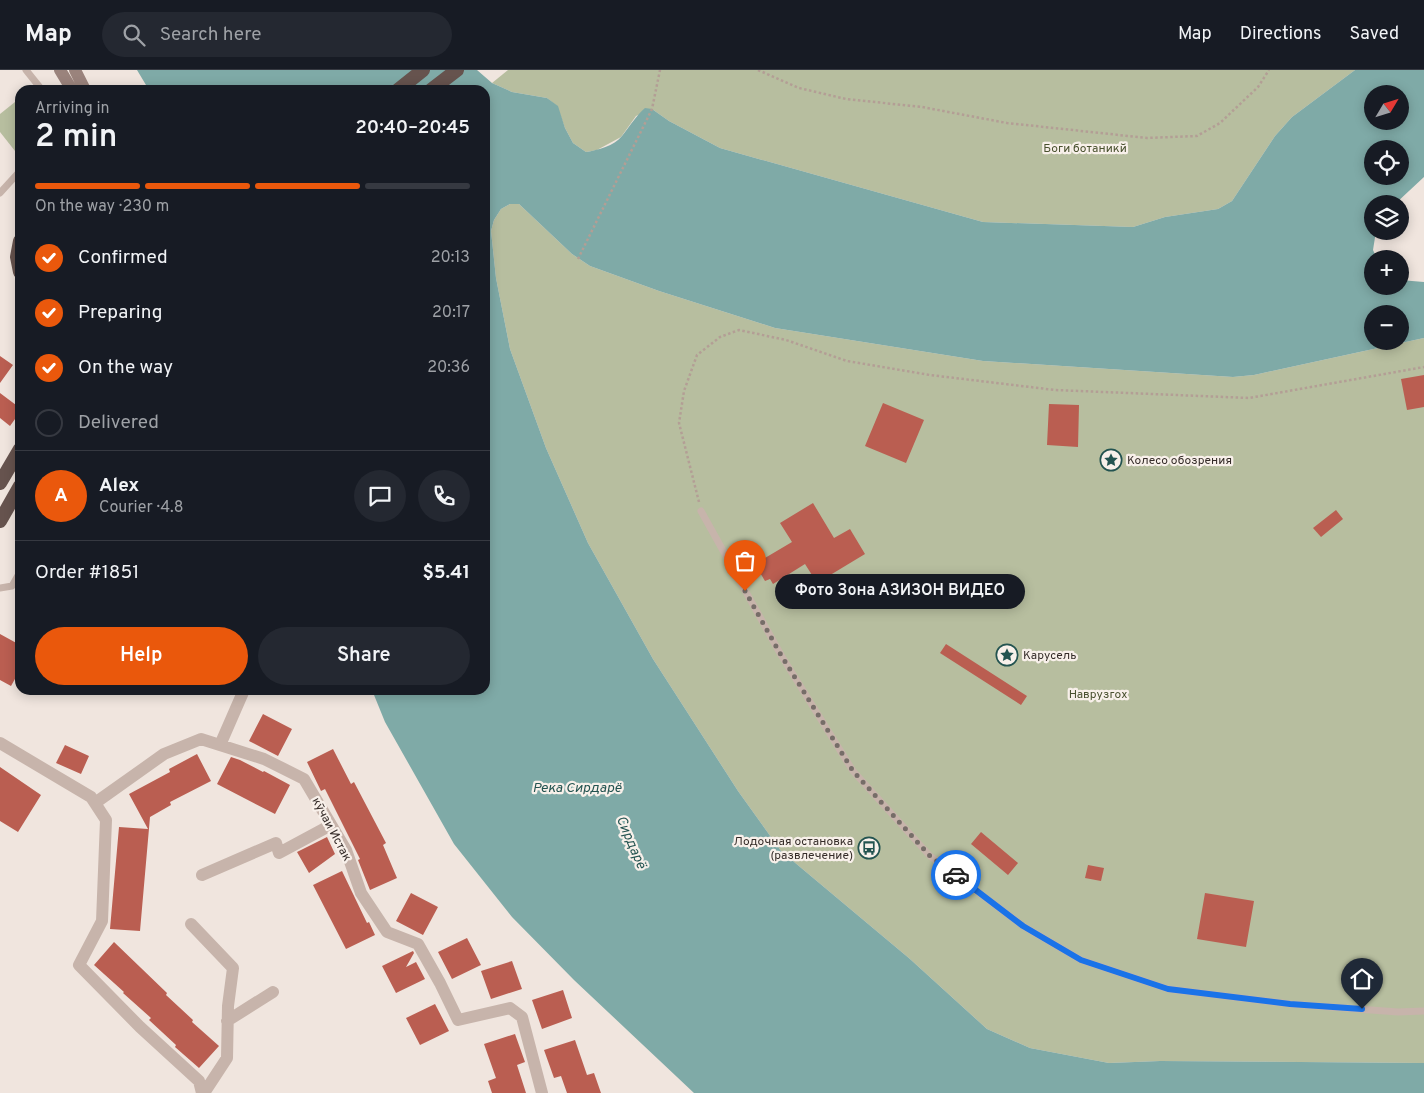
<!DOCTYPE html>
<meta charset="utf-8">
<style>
body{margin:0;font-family:Overpass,sans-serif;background:#242831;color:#f1f3f6;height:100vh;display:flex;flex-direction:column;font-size:19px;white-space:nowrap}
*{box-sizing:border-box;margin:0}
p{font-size:16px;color:#9ea1a6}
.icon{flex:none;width:28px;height:28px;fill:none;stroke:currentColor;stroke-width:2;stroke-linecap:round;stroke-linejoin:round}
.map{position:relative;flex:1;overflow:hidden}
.sheet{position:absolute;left:15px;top:15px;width:475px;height:610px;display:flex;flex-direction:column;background:#171b24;border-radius:15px;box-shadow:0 2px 12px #0003}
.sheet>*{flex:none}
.needle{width:32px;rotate:52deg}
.fabs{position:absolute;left:1364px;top:15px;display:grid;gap:10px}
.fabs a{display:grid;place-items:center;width:45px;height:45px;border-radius:50%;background:#171b24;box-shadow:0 2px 12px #0003;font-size:25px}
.pin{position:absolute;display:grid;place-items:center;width:42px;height:42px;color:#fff;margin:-51px -21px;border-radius:50% 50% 50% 0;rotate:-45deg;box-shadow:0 0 5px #0007}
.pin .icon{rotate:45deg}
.courier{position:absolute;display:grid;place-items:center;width:50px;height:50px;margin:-25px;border:4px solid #1a73e8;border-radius:50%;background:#fff;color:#222;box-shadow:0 1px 6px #0007}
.bubble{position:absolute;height:35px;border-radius:18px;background:#171b24;box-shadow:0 2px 12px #0003;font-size:16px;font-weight:600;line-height:35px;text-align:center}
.overview em{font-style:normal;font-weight:600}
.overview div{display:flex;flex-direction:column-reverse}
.overview{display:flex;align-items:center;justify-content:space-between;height:85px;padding:0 20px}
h1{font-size:32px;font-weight:600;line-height:38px}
.bar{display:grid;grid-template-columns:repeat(4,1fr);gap:8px 5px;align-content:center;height:60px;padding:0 20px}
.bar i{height:6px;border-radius:4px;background:#363941}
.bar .on{background:#ea580c}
.bar p{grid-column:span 4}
.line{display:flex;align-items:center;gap:12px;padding:0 20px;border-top:1px solid #363941}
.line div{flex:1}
.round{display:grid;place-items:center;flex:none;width:52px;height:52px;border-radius:26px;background:#242831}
ol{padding:0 20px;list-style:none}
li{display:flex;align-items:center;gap:15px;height:55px}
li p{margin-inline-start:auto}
li .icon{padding:5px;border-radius:50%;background:#ea580c;color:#fff;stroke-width:4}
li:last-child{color:#9ea1a6}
li i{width:28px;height:28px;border:2px solid #363941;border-radius:50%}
.button{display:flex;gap:10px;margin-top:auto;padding:10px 20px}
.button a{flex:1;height:58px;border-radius:30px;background:#ea580c;color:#fff;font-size:20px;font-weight:600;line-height:58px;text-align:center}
.button a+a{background:#242831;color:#f1f3f6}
header{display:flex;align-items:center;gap:30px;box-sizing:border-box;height:70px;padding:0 25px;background:#171b24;border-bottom:1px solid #363941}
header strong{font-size:24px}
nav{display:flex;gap:28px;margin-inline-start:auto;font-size:18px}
.search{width:350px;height:45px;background:#242831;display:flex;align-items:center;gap:12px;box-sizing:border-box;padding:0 18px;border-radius:28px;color:#9ea1a6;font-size:19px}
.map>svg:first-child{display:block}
.green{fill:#b7be9f}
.water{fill:#7faaa7;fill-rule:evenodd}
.building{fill:#ba5e51}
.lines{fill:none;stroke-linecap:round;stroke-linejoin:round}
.path{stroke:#b39e95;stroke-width:2.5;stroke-dasharray:2.5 2.5;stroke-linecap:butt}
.service{stroke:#c7b4ab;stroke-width:7}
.minor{stroke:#c7b4ab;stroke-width:12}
.secondary{stroke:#9a837c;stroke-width:12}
.trunk{stroke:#66534e;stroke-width:14}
.done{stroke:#766d68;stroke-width:5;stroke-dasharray:0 9}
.route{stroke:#1a73e8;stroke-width:6}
.labels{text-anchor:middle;stroke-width:4.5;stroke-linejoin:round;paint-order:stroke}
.park-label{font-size:12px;fill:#49512f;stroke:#f8f0ea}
.poi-label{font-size:12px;fill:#352c29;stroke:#f8f0ea;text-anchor:start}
.street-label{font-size:12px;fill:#352c29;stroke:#f8f0ea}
.water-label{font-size:14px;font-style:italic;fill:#235350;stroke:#f8f0ea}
</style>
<header>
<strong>Map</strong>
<div class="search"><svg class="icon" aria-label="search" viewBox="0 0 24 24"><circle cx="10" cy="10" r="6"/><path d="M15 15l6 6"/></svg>Search here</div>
<nav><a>Map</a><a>Directions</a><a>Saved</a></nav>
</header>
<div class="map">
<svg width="1424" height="1023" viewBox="0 0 1424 1023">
<rect width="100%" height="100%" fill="#f0e5de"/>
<!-- green -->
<path class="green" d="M 508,0 L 1355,0 L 1292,47 L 1275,66 L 1232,131 L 1218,139 L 1165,147 L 1133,157 L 983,152 L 720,78 L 669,51 L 652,39 L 636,46 L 621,67 L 597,80 L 586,82 L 573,73 L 565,58 L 557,36 L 547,28 L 512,22 L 492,13 Z
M 20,28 L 20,67 L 15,81 L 0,62 L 0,44 Z
M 510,134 L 519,134 L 572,184 L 590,196 L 659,221 L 775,258 L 983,291 L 1233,307 L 1254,305 L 1424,268 L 1424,993 L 1160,991 L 1109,993 L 1030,978 L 987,959 L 910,889 L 781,781 L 738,721 L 653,589 L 588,473 L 546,378 L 510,279 L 496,208 L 491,161 L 494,150 L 501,139 Z"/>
<!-- water -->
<path class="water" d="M 137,0 L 477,0 L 492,13 L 512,22 L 547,28 L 558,36 L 565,58 L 573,73 L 586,82 C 598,80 614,76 622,66 C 630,56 636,46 645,38 L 652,39 L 669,51 L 720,78 L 983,152 L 1133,157 L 1165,147 L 1218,139 L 1232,131 L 1275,66 L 1292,47 L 1355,0 L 1424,0 L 1424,107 L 1395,134 L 1372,134 L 1372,161 L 1376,161 L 1373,180 L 1377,189 L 1372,189 L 1372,216 L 1400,216 L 1400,210 L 1424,212 L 1424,268 L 1254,305 L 1233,307 L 983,291 L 775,258 L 659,221 L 590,196 L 572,184 L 519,134 L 510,134 L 501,139 L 494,150 L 491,161 L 496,208 L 510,279 L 546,378 L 588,473 L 653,589 L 738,721 L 781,781 L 910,889 L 987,959 L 1030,978 L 1109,993 L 1160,991 L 1424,993 L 1424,1023 L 694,1023 L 574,910 L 512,847 L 454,774 L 385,652 L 372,620 L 485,620 L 485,20 L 149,20 ZM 1372,24 L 1400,24 L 1400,51 L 1372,51 ZM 1372,79 L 1400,79 L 1400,106 L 1372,106 ZM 1372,244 L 1400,244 L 1400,271 L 1372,271 Z"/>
<!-- building -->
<path class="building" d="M 0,286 L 13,295 L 0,313 Z
M 1424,305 L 1424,337 L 1407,340 L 1401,309 Z
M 0,323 L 20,338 L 20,342 L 10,356 L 0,348 Z
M 883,333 L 924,350 L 906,393 L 865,376 Z
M 1049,334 L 1079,335 L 1078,377 L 1047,375 Z
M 813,433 L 834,468 L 850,459 L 865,484 L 817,513 L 805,494 L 773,514 L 770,509 L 765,511 L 759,501 L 764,498 L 760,491 L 792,472 L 780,453 Z
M 1336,440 L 1343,449 L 1321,467 L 1313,458 Z
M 0,564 L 20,575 L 20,600 L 11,616 L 0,610 Z
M 946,574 L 1027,626 L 1021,635 L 940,583 Z
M 263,644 L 292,659 L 278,686 L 249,671 Z
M 65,675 L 89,686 L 81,704 L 56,693 Z
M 333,679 L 351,714 L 354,712 L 386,773 L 383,775 L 397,808 L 370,820 L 358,790 L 360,789 L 325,719 L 321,721 L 307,692 Z
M 197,684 L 211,711 L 170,732 L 171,735 L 150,747 L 140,861 L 110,859 L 119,757 L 148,759 L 129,724 L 170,702 L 169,699 Z
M 231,687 L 240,690 L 263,702 L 264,701 L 290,715 L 275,744 L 217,714 Z
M 0,697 L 41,725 L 18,762 L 0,751 Z
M 981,762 L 1018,793 L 1008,805 L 971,774 Z
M 327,767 L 335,784 L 309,803 L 297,782 Z
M 1088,795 L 1104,798 L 1101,811 L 1085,808 Z
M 342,801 L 367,853 L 369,852 L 375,865 L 346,879 L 313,815 Z
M 411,823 L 438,837 L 423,865 L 396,851 Z
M 1205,823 L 1254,831 L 1246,877 L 1197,869 Z
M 467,868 L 481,895 L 452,909 L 438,882 Z
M 114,872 L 167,923 L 166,925 L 193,950 L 192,952 L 219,976 L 199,998 L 175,977 L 176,975 L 149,950 L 151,948 L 123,923 L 124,922 L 94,895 Z
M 413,881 L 414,883 L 406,897 L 416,892 L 425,909 L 396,923 L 382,896 Z
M 512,891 L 522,919 L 491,929 L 481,901 Z
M 563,920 L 572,948 L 542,959 L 532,930 Z
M 435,934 L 449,961 L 420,975 L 406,948 Z
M 515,964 L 525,992 L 517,995 L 526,1023 L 492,1023 L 488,1011 L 496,1008 L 484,974 Z
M 575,970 L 587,1005 L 594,1003 L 601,1023 L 567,1023 L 561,1006 L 554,1008 L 544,980 Z"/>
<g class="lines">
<!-- path -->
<path class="path" d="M 758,0 L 799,18 L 846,29 L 922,37 L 1007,53 L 1147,68 L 1197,66 L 1220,53 L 1258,17 L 1269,0
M 578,189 L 652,39 L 660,0
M 699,432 L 679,353 L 684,321 L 697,285 L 720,267 L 739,260 L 786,270 L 847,291 L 930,305 L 1055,320 L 1249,328 L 1424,297"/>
<!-- service -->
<path class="service" d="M 26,0 L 42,20
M 0,123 L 20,101
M 701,441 L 781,585 L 853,701 L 930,786 L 1023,856 L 1081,890 L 1168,919 L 1290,934 L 1398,942 L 1424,941
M 0,518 L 12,516 L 20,502"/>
<!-- minor -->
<path class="minor" d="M 0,673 L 91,727 L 106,750 L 102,851 L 79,895 L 140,957 L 199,1011 L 202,1023
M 220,675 L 244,620
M 95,733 L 164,684 L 201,669 L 264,689 L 304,709 L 346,780 L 361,823 L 387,862 L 418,874 L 440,913 L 458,950 L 510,938 L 522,947 L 542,1023
M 202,805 L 276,773 L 279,783 L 331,755
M 191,854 L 233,898 L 228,936 L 227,988 L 204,1023
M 227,951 L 273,922"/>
<!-- secondary -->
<path class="secondary" d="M 60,0 L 72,20
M 75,0 L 85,20"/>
<!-- trunk -->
<path class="trunk" d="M 398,20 L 423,0
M 431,20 L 457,0
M 20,171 L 17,187 L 20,202
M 0,413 L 20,379
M 0,451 L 20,416"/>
</g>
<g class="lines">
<!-- done -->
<path class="done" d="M 745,521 L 781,585 L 853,701 L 930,786 L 956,805"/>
<!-- route -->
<path class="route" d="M 956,805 L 1023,856 L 1081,890 L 1168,919 L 1290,934 L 1362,939"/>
</g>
<!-- icons -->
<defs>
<g id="sight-ring" transform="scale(1.125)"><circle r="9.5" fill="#f8f0ea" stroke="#235350" stroke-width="1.5"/><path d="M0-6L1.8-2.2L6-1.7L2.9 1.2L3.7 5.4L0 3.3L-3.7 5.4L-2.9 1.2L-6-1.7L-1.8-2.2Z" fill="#235350"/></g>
<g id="bus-ring" transform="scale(1.125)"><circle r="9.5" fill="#f8f0ea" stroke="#235350" stroke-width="1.5"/><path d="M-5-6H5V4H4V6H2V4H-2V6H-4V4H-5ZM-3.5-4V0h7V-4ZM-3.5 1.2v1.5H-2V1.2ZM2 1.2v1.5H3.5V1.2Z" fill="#235350"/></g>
</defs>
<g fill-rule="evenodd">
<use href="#sight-ring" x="1111" y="390"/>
<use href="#sight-ring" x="1007" y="585"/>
<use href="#bus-ring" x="869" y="778"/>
</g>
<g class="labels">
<!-- park labels -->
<g class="park-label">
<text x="1085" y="82">Боги ботаникй</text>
<text x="1098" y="628">Наврузгох</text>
</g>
<!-- poi labels -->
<g class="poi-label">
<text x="1127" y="394">Колесо обозрения</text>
<text x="1023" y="589">Карусель</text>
<text x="853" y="775" text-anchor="end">Лодочная остановка<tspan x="853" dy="14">(развлечение)</tspan></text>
</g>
<!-- street labels -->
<g class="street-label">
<text transform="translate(332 759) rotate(62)" y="4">кӯчаи Истак</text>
</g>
<!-- water labels -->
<g class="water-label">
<text x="577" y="722">Река Сирдарё</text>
<text transform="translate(632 772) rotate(67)" y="5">Сирдарё</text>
</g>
</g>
</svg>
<div class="fabs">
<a><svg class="needle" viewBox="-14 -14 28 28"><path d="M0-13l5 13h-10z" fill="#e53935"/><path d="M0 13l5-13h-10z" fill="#9ea1a6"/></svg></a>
<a><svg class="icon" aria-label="locate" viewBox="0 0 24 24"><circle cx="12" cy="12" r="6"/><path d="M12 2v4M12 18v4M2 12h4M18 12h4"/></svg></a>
<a><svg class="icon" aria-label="layers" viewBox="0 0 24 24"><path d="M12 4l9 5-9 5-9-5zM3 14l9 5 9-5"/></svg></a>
<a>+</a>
<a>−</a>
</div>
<div class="pin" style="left:745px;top:521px;background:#ea580c"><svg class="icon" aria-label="bag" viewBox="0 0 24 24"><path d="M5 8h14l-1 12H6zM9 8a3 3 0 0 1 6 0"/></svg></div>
<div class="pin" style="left:1362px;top:939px;background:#1f2937"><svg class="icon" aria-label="home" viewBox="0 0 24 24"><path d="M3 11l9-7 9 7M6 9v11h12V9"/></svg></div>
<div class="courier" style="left:956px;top:805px"><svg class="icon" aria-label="car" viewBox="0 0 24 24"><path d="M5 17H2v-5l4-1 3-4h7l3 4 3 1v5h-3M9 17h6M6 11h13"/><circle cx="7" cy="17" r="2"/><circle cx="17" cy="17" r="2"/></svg></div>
<div class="bubble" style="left:775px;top:504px;width:250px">Фото Зона АЗИЗОН ВИДЕО</div>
<section class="sheet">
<div class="overview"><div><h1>2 min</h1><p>Arriving in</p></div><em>20:40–20:45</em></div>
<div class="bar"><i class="on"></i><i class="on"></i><i class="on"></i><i></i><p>On the way · 230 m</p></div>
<ol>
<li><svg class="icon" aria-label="check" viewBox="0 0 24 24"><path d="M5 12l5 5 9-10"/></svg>Confirmed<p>20:13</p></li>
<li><svg class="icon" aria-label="check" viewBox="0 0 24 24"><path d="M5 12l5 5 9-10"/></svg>Preparing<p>20:17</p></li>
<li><svg class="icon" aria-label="check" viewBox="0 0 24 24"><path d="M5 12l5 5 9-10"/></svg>On the way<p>20:36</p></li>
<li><i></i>Delivered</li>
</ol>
<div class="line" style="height:90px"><b class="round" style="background:#ea580c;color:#fff">A</b><div><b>Alex</b><p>Courier · 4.8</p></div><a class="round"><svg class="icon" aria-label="chat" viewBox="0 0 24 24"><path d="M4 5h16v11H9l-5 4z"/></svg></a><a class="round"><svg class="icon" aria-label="phone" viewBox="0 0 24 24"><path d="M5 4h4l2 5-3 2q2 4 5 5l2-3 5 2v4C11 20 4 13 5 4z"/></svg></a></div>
<div class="line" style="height:65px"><div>Order #1851</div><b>$5.41</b></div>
<div class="button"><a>Help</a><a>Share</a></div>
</section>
</div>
